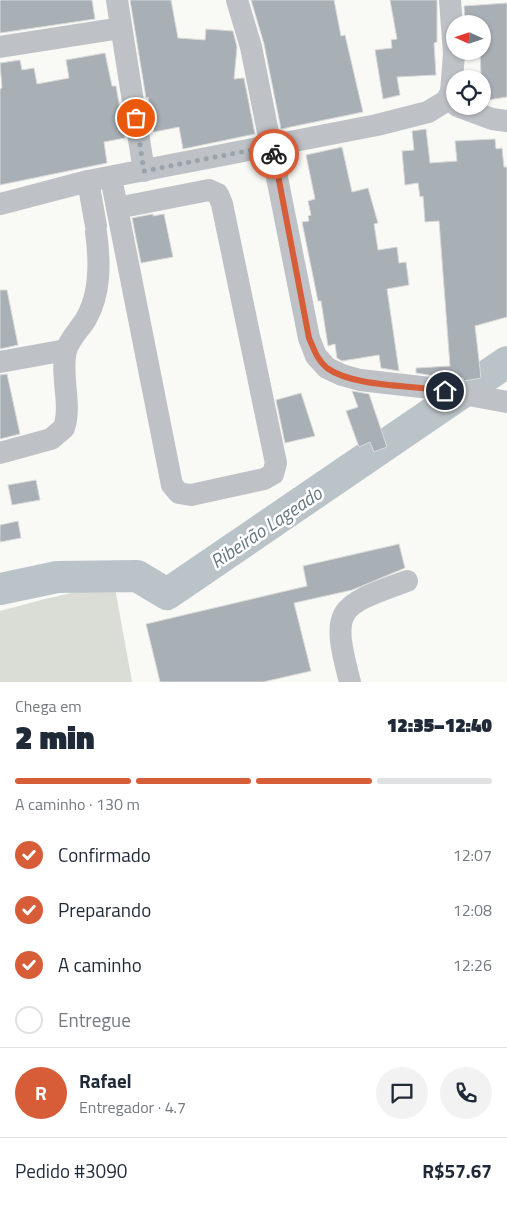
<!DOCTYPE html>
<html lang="pt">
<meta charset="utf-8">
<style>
body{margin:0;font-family:"Titillium Web",sans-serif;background:#f2f2f3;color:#1f2937;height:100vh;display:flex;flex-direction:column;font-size:19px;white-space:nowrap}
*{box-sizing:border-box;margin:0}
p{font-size:16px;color:#747a83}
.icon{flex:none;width:28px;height:28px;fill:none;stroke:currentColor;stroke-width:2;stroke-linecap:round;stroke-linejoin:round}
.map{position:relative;height:682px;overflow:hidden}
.panel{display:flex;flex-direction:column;background:#fff;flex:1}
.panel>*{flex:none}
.needle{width:32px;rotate:273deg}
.fabs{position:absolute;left:446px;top:15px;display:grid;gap:10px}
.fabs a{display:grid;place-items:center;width:45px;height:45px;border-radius:50%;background:#fff;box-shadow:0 1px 4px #0004;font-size:25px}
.pin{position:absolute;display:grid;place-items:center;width:42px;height:42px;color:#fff;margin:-21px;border:2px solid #fff;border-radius:50%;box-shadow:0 1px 5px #0007}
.courier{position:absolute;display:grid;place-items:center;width:50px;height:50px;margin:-25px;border:4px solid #d75c38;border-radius:50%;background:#fff;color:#222;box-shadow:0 1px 6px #0007}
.summary em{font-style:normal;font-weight:800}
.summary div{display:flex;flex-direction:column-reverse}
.summary{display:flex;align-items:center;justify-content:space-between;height:85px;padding:0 15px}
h1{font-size:32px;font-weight:800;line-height:38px}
.bar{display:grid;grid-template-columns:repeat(4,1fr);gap:8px 5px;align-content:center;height:60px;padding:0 15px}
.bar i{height:6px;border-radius:4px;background:#e0e1e3}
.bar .current{background:#d75c38}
.bar p{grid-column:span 4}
.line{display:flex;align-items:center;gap:12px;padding:0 15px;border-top:1px solid #e0e1e3}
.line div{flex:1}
.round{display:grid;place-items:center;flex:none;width:52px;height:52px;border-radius:26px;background:#f2f2f3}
ol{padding:0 15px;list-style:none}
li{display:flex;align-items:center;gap:15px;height:55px}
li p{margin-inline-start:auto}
li .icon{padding:5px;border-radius:50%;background:#d75c38;color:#fff;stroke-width:4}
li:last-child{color:#747a83}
li i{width:28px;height:28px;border:2px solid #e0e1e3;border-radius:50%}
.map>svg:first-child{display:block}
.green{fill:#d9ddd6}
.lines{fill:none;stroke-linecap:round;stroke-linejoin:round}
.river{stroke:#bac4c8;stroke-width:32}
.building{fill:#a8afb5;stroke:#dadad9}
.minor{stroke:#bec2c6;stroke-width:22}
.done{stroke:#99a3a9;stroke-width:5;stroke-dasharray:0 9}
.route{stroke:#d75c38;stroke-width:6}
.labels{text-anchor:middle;stroke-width:5;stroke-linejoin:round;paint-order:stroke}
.water-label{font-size:19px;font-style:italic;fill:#667980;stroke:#fff}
</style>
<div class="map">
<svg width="507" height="682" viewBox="0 0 507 682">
<rect width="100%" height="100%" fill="#f9f9f6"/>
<!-- green -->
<path class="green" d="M 115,588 L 132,682 L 0,682 L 0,611 C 39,601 75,589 115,588 Z"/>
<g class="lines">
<!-- river -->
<path class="river" d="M 0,589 L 57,577 L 137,576 L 167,594 L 507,362"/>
</g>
<!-- building -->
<path class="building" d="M 0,0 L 92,0 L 95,19 L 0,33 Z
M 130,0 L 171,0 L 178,38 L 205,40 L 206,29 L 233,31 L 237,47 L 234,79 L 244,78 L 255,134 L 183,149 L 179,127 L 154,132 L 148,97 L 146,98 Z
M 251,0 L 334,0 L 341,36 L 345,35 L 363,112 L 281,129 L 264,44 Z
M 390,0 L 437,0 L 437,42 L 434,43 L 436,75 L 397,77 L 400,95 L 383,99 L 375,50 L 392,48 L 391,40 L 397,39 Z
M 507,3 L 507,97 L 482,101 L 480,51 L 482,51 L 482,24 L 465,24 L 464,6 Z
M 105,53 L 112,86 L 116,86 L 125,138 L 104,142 L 107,163 L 0,185 L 0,89 L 2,88 L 0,63 L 20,60 L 22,70 L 34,68 L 37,84 L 69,78 L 66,60 Z
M 426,129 L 430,163 L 457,161 L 455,141 L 495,139 L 496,149 L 502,148 L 504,167 L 507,167 L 507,317 L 475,326 L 481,378 L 464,381 L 463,378 L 454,379 L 416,373 L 416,368 L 450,366 L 439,221 L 425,222 L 423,196 L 420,197 L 418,183 L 405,185 L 402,151 L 414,150 L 412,131 Z
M 342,147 L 352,192 L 368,188 L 378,223 L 374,224 L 378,250 L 397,247 L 399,263 L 406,262 L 409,285 L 387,289 L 399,371 L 381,368 L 379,355 L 342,361 L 337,358 L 335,344 L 328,346 L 321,301 L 318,301 L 302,222 L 309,221 L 308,216 L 311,215 L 308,201 L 315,199 L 306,155 Z
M 153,214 L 153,216 L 164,214 L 173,257 L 141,263 L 132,218 Z
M 0,290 L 7,290 L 18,345 L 0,349 Z
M 7,374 L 20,434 L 0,439 L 0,375 Z
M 352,391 L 369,394 L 387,447 L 374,452 L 370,442 L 359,447 L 346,411 L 358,407 Z
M 301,393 L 315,436 L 285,443 L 276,400 Z
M 36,480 L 40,500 L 12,505 L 8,485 Z
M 18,521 L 21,538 L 0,542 L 0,525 Z
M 399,544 L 405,568 L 352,590 L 294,603 L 311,671 L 263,682 L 160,682 L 146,624 L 307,586 L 303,566 Z"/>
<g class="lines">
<!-- minor -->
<path class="minor" d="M 117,0 L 144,171
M 237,0 L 251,47 L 309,338 L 316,356 L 327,368 L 342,375 L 360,380 L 430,388 L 507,402
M 0,47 L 121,28
M 457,106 L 492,119 L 507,121
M 111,177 L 117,208 L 172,485 L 179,493 L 191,495 L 264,479 L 273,474 L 276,463 L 222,204 L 218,194 L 209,190 L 117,208
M 88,181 L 96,226
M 0,204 L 88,181 L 377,125 L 428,112 L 446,101 L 451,92 L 454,54 L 450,0
M 0,362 L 66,350
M 0,453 L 51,439 L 64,428 C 72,404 60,376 66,351 C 69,339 80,329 86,319 C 101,293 100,261 96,232
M 350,682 C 330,607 338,606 407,581"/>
</g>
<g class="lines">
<!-- done -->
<path class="done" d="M 136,118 L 144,171 L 272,146 L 274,154"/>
<!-- route -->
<path class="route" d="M 274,154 L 309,338 C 314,349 317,360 327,368 C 353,387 413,385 445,391"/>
</g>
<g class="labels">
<!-- water labels -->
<g class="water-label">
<text transform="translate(266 527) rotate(-34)" y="7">Ribeirão Lageado</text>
</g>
</g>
</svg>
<div class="fabs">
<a><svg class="needle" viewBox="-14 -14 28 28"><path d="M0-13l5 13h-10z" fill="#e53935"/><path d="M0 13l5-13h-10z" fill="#747a83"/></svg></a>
<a><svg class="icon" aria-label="locate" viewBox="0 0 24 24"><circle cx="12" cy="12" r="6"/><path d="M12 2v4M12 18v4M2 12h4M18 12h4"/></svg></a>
</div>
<div class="pin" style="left:136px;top:118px;background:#ea580c"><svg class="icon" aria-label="bag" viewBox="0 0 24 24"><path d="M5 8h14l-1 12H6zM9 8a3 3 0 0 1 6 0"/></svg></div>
<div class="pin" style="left:445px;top:391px;background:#1f2937"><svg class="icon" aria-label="home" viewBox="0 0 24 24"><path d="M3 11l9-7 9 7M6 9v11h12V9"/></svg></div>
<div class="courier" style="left:274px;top:154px"><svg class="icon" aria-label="bike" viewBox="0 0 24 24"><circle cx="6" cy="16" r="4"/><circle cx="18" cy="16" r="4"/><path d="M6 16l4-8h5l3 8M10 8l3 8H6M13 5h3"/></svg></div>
</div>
<section class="panel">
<div class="summary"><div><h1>2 min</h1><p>Chega em</p></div><em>12:35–12:40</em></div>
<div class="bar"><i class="current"></i><i class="current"></i><i class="current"></i><i></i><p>A caminho · 130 m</p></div>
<ol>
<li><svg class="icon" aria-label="check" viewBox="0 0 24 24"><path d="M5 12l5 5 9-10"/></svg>Confirmado<p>12:07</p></li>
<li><svg class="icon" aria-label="check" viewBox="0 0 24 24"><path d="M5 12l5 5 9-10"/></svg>Preparando<p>12:08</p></li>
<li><svg class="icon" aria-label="check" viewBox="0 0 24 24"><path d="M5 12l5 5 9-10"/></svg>A caminho<p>12:26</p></li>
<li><i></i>Entregue</li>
</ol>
<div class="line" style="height:90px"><b class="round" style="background:#d75c38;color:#fff">R</b><div><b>Rafael</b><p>Entregador · 4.7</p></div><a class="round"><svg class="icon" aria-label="chat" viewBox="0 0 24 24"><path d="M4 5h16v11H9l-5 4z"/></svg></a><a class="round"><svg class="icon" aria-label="phone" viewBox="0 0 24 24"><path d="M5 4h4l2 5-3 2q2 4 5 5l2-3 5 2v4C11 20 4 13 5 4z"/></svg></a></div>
<div class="line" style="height:65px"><div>Pedido #3090</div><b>R$57.67</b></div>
</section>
